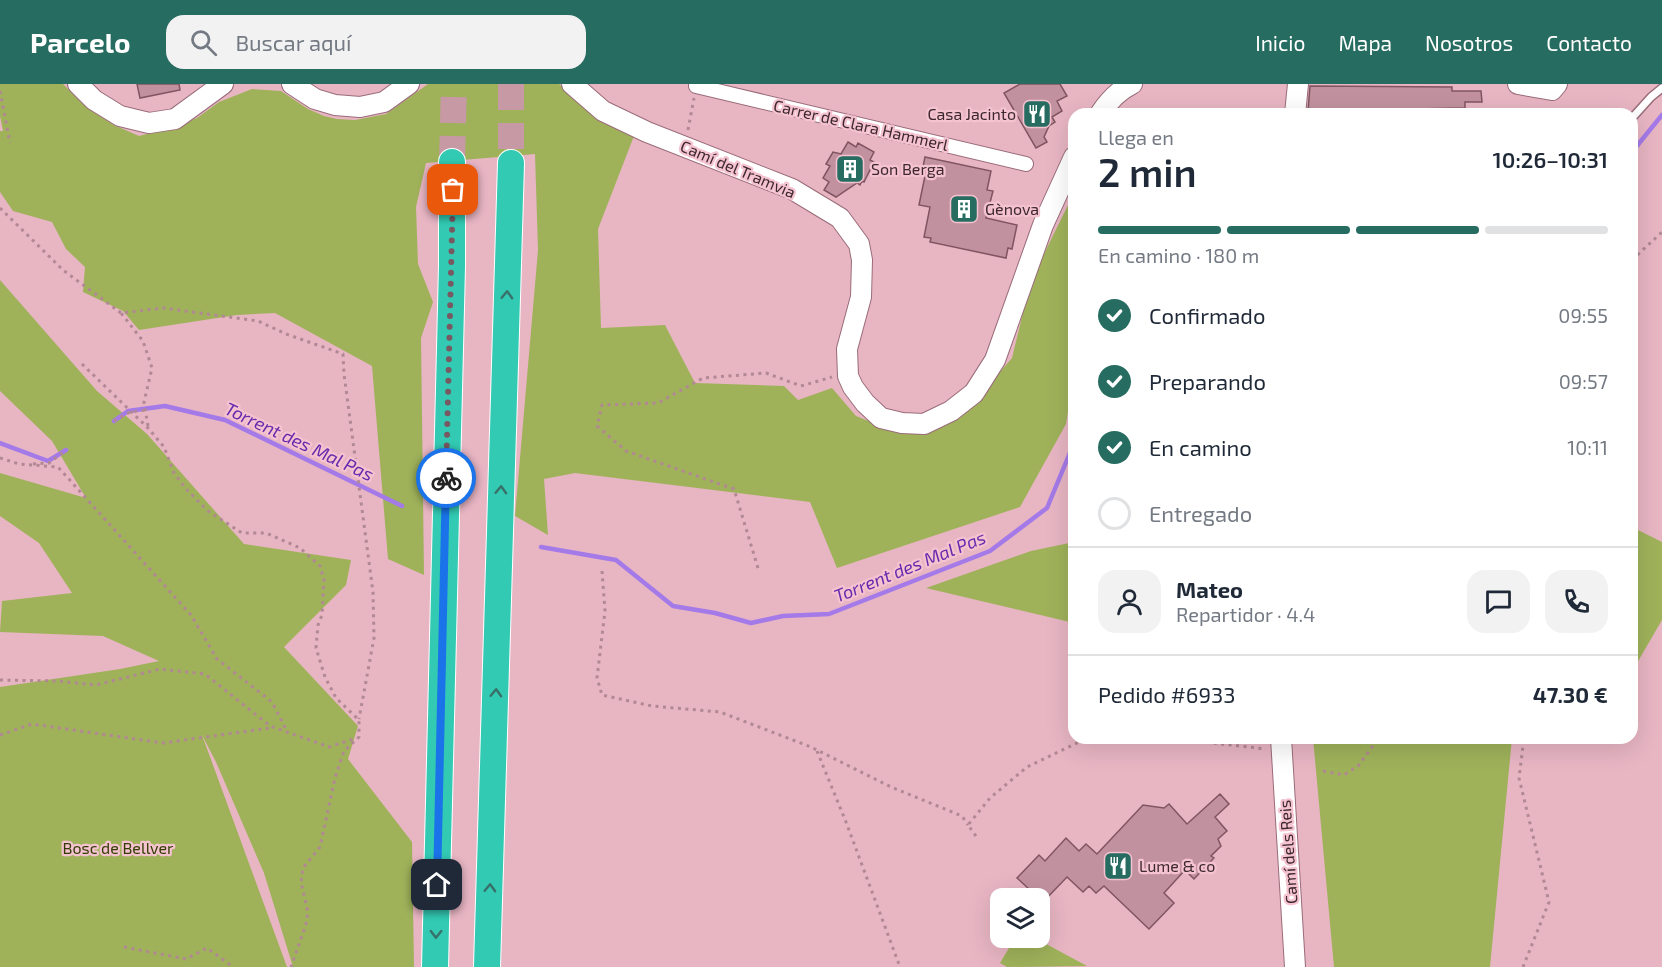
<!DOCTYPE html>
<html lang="es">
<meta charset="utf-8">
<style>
body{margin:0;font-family:"Exo 2",sans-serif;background:#f2f2f3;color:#1f2937;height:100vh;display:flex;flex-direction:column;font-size:22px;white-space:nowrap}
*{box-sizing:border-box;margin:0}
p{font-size:20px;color:#747a83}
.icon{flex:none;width:33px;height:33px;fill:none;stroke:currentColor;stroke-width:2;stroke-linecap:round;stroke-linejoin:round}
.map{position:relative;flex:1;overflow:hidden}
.side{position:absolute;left:1068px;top:24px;width:570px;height:636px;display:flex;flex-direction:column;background:#fff;border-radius:18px;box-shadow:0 6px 24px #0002}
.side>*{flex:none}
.buttons{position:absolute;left:990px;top:804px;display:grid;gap:12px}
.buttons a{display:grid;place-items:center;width:60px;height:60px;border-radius:12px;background:#fff;box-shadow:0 6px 24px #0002;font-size:30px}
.pin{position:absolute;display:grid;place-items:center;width:51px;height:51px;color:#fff;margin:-26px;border-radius:12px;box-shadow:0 3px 9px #0006}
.courier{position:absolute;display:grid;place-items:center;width:60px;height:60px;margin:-30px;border:4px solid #1a73e8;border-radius:50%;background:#fff;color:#222;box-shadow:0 2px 8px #0007}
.summary em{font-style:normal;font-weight:600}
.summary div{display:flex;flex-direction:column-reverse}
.summary{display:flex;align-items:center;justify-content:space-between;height:102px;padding:0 30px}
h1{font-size:39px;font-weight:600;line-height:45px}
.bar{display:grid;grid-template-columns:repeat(4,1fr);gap:9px 6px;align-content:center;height:72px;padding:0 30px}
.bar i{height:8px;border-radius:4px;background:#e0e1e3}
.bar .current{background:#266c60}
.bar p{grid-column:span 4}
.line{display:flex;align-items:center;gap:15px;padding:0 30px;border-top:2px solid #e0e1e3}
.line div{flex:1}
.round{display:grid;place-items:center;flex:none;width:63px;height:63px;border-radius:18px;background:#f2f2f3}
ol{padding:0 30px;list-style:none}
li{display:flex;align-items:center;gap:18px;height:66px}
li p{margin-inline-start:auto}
li .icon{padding:6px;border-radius:50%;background:#266c60;color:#fff;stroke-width:4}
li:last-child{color:#747a83}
li i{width:33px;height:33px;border:3px solid #e0e1e3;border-radius:50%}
header{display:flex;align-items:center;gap:36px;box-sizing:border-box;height:84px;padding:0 30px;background:#266c60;color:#fff}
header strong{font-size:28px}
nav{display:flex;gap:33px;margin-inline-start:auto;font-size:21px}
.search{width:420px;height:54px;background:#f2f2f3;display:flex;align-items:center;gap:15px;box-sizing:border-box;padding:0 21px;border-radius:18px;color:#747a83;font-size:22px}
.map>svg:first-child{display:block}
.green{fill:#9fb25a}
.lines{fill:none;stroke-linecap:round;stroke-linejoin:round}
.stream{stroke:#a47ae8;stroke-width:4.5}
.building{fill:#c2919f;stroke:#805461;stroke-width:1.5}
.highway-tunnel{stroke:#c699a5;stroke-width:26;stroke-dasharray:26 13;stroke-linecap:butt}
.lane-casing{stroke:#9a6c7a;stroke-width:10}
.street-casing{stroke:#9a6c7a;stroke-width:16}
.secondary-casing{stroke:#9a6c7a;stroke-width:22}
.highway-casing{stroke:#fff;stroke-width:28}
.path{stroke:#b18894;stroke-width:3;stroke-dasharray:3 4.5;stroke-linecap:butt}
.lane{stroke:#fff;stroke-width:7}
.street{stroke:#fff;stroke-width:14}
.secondary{stroke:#fff;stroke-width:20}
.highway{stroke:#32cab3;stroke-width:26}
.oneway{stroke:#38716a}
.done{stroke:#785962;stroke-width:6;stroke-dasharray:0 10.8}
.route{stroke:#1a73e8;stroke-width:8}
.labels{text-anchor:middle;stroke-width:4.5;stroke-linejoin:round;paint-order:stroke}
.poi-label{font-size:16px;fill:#3c282e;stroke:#f5c2d0;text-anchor:start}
.street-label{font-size:16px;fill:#3c282e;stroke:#f5c2d0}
.park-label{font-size:16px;fill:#323c03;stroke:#f5c2d0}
.water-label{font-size:18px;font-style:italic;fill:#672bad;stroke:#f5c2d0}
</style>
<header>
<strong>Parcelo</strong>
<div class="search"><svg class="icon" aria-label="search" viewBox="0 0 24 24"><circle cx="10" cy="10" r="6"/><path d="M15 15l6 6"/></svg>Buscar aquí</div>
<nav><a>Inicio</a><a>Mapa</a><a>Nosotros</a><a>Contacto</a></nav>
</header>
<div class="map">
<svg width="1662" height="883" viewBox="0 0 1662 883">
<rect width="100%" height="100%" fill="#e8b5c3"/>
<!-- green -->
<path class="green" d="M 0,0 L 63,0 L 83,20 L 114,41 L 139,52 L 171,44 L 197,34 L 219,18 L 252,5 L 281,7 L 308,25 L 324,32 L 337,35 L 355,36 L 386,30 L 428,0 L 559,0 L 584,22 L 634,52 L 598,145 L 601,244 L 665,241 L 695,299 L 784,302 L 798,316 L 832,304 L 856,332 L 894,347 L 923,346 L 981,310 L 1012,274 L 1031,196 L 1074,109 L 1074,289 L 1066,340 L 1020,423 L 837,484 L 810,418 L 575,389 L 544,395 L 548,451 L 515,432 L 538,166 L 535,70 L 426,79 L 416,123 L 418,180 L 433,218 L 421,254 L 424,491 L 388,475 L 372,282 L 275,229 L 237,231 L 139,246 L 123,227 L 83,208 L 85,183 L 66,165 L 52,138 L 13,127 L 0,108 L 0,47 L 3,47 L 0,32 Z
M 0,196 L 97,307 L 147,350 L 244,460 L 351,476 L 346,501 L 284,563 L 358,642 L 348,675 L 412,758 L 414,883 L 293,883 L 264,789 L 216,678 L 202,651 L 287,883 L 0,883 L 0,603 L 120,585 L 159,577 L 103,552 L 0,548 L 2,517 L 72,509 L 39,459 L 0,432 L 0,389 L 86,414 L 52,357 L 0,307 Z
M 1632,443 L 1662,458 L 1662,536 L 1637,579 L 1632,578 Z
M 1074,458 L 1074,539 L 926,504 L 1031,467 Z
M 1313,654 L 1512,654 L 1490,883 L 1334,883 Z
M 1015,854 L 1035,854 L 1087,882 L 1007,883 L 1000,879 Z"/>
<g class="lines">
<!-- stream -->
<path class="stream" d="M 1632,68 L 1662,31
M 114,337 L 128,327 L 165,322 L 225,336 L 402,422
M 0,359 L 48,377 L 66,366
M 541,463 L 616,476 L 673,522 L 715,529 L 751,539 L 783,532 L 829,530 L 990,467 L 1047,424 L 1074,359"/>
</g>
<!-- building -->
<path class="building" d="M 137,0 L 179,0 L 180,6 L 140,14 Z
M 1020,0 L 1060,0 L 1067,12 L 1057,17 L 1062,27 L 1052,33 L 1055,38 L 1049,42 L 1044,53 L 1047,58 L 1036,64 L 1004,9 Z
M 1310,2 L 1452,3 L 1452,7 L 1481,7 L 1482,18 L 1465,18 L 1465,24 L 1308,27 Z
M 848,58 L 856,63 L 858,59 L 874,68 L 870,76 L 874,78 L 864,98 L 862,97 L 860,101 L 857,99 L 836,113 L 824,106 L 829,98 L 823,94 L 830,82 L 826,80 L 833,68 L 841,70 Z
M 925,73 L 991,87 L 987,106 L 993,107 L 986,134 L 1017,141 L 1012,165 L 1008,164 L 1006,174 L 930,158 L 931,154 L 924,153 L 930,123 L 919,121 L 925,92 L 921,92 Z
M 1220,710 L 1229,720 L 1215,733 L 1227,747 L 1218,755 L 1221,762 L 1211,772 L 1214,774 L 1194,795 L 1185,786 L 1164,809 L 1174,819 L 1149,845 L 1104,802 L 1096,809 L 1089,802 L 1083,808 L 1067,793 L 1043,818 L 1017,794 L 1039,771 L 1045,777 L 1066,754 L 1079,767 L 1086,760 L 1097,770 L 1143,721 L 1164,724 L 1169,720 L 1187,740 Z"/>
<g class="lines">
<!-- highway-tunnel -->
<path class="highway-tunnel" d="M 511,0 L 511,79
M 452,78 L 454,0"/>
<!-- lane casing -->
<g class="lane-casing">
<path id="lane" d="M 1632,34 L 1651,13 L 1662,4"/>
</g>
<!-- street casing -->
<g class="street-casing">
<path id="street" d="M 697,0 L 696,2 L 1026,80"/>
</g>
<!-- secondary casing -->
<g class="secondary-casing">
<path id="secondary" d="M 78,0 L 94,16 L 120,32 L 149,39 L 175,35 L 223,0
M 292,0 L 315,15 L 335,21 L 360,23 L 384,18 L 409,0
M 572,0 L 603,27 L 647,48 L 792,105 L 840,134 L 859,160 L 862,176 L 861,213 L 847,265 L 848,292 L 853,303 L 865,319 L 881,334 L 902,339 L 924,340 L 951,327 L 974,309 L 995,276 L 1043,141 L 1074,73
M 1518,0 L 1552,6 L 1557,0
M 1100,30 C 1108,18 1119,6 1132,0
M 1295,30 L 1298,0
M 1281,654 L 1295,883"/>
</g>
<!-- highway casing -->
<g class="highway-casing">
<path id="highway" d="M 435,883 L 452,182 L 452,78
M 487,883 L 511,79"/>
</g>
<!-- path -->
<path class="path" d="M 0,7 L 10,59
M 688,46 L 694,14
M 0,124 L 63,186 L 121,229
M 1632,176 L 1662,148
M 82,280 L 148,344 L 164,363 L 174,389 L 186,405 L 208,427 L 242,449 L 266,449 L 300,464 L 320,482 L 324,496 L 322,531 L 318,541 L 316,564 L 325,593 L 336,614 L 359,636 L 359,653 L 344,667 L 335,694 L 320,763 L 303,784 L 301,798 L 308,828 L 306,840 L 291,883
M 114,337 L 130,328 L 146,326
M 148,342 L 144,318 L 152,284 L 143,257 L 121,229 L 163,224 L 258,237 L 286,250 L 343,270 L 344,290 L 373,508 L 374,554 L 359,635
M 0,374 L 19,380 L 58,383 L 191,531 L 217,575 L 272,618 L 288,649
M 33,380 L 49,379 L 66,366
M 758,484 L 734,405 L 626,367 L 597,342 L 602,321 L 658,319 L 703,294 L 766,289 L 801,302 L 832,293
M 602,487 L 605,527 L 597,594 L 602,611 L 652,622 L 720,628 L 811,663 L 891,703 L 962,732 L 968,741
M 0,596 L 57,597 L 96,601 L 160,585 L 205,590 L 270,642 L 329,663 L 356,654
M 0,651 L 32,640 L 163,659 L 270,644
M 1169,654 L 1266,665
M 817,667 L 846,738 L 900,883
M 1323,687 L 1344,691 L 1358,682 L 1379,654
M 976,752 L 968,741 L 990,714 L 1027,683 L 1083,656 L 1103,654
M 124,863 L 186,875 L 207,864 L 233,883
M 1523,883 L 1549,818 L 1519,694 L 1524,654"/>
<!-- lane -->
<use href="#lane" class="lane"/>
<!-- street -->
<use href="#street" class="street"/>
<!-- secondary -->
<use href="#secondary" class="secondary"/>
<!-- highway -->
<use href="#highway" class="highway"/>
</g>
<!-- one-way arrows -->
<defs><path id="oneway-chevron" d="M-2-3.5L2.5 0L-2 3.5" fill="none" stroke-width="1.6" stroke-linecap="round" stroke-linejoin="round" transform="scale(1.5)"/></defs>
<g class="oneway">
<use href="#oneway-chevron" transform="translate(507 211) rotate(-88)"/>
<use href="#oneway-chevron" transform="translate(501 406) rotate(-88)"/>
<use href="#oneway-chevron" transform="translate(496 609) rotate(-88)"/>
<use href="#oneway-chevron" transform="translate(490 804) rotate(-88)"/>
<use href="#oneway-chevron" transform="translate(436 850) rotate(91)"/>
</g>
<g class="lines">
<!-- done -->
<path class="done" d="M 446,394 L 453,106"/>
<!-- route -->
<path class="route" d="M 437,801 L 446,394"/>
</g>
<!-- icons -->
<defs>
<g id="restaurant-square" transform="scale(1.5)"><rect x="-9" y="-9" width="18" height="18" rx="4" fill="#266c60" stroke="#f5c2d0"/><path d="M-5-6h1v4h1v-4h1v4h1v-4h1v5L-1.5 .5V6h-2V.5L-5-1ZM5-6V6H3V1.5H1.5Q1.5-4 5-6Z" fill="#fff"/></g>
<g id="building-square" transform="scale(1.5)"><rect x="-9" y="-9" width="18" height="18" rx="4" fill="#266c60" stroke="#f5c2d0"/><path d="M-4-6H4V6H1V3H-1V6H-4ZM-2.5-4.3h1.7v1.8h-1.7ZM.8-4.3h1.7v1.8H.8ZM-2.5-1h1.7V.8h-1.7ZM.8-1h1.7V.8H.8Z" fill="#fff"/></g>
</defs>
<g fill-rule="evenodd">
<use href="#restaurant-square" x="1037" y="30"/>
<use href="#building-square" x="850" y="85"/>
<use href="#building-square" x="964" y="125"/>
<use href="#restaurant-square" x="1118" y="782"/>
</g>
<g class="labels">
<!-- poi labels -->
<g class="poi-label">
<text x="1016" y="36" text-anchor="end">Casa Jacinto</text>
<text x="871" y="91">Son Berga</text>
<text x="985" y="131">Gènova</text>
<text x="1139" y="788">Lume &amp; co</text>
</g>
<!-- street labels -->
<g class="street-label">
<text transform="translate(861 41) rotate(13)" y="6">Carrer de Clara Hammerl</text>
<text transform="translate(738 85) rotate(23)" y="6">Camí del Tramvia</text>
<text transform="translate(1288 768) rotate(-94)" y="6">Camí dels Reis</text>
</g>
<!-- park labels -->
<g class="park-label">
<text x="118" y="770">Bosc de Bellver</text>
</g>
<!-- water labels -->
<g class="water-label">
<text transform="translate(299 358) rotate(25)" y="6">Torrent des Mal Pas</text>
<text transform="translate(910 483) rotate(-22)" y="6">Torrent des Mal Pas</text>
</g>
</g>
</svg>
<div class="buttons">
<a><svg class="icon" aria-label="layers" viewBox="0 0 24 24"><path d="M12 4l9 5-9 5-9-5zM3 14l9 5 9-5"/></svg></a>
</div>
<div class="pin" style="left:453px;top:106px;background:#ea580c"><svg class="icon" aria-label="bag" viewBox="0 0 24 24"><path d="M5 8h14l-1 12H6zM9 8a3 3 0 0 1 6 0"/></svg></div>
<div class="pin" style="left:437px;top:801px;background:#1f2937"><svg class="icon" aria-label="home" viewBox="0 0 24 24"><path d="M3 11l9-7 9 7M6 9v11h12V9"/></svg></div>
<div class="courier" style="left:446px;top:394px"><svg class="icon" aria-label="bike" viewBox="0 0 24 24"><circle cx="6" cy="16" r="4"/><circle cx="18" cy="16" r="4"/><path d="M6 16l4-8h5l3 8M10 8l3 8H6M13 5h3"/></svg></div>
<section class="side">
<div class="summary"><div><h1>2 min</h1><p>Llega en</p></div><em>10:26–10:31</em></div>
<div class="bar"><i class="current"></i><i class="current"></i><i class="current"></i><i></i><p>En camino · 180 m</p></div>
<ol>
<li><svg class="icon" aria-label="check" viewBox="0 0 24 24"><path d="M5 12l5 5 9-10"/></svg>Confirmado<p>09:55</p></li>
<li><svg class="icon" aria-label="check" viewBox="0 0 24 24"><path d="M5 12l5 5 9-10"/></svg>Preparando<p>09:57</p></li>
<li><svg class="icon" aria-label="check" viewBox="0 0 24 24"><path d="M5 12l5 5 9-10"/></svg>En camino<p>10:11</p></li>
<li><i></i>Entregado</li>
</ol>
<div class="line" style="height:108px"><a class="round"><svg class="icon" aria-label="person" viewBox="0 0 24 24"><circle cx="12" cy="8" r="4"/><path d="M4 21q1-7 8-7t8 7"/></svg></a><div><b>Mateo</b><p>Repartidor · 4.4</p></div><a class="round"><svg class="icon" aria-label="chat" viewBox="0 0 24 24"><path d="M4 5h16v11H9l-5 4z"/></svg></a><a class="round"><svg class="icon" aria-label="phone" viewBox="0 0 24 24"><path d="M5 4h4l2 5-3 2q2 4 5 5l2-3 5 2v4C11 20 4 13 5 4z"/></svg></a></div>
<div class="line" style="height:78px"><div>Pedido #6933</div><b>47.30 €</b></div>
</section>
</div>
